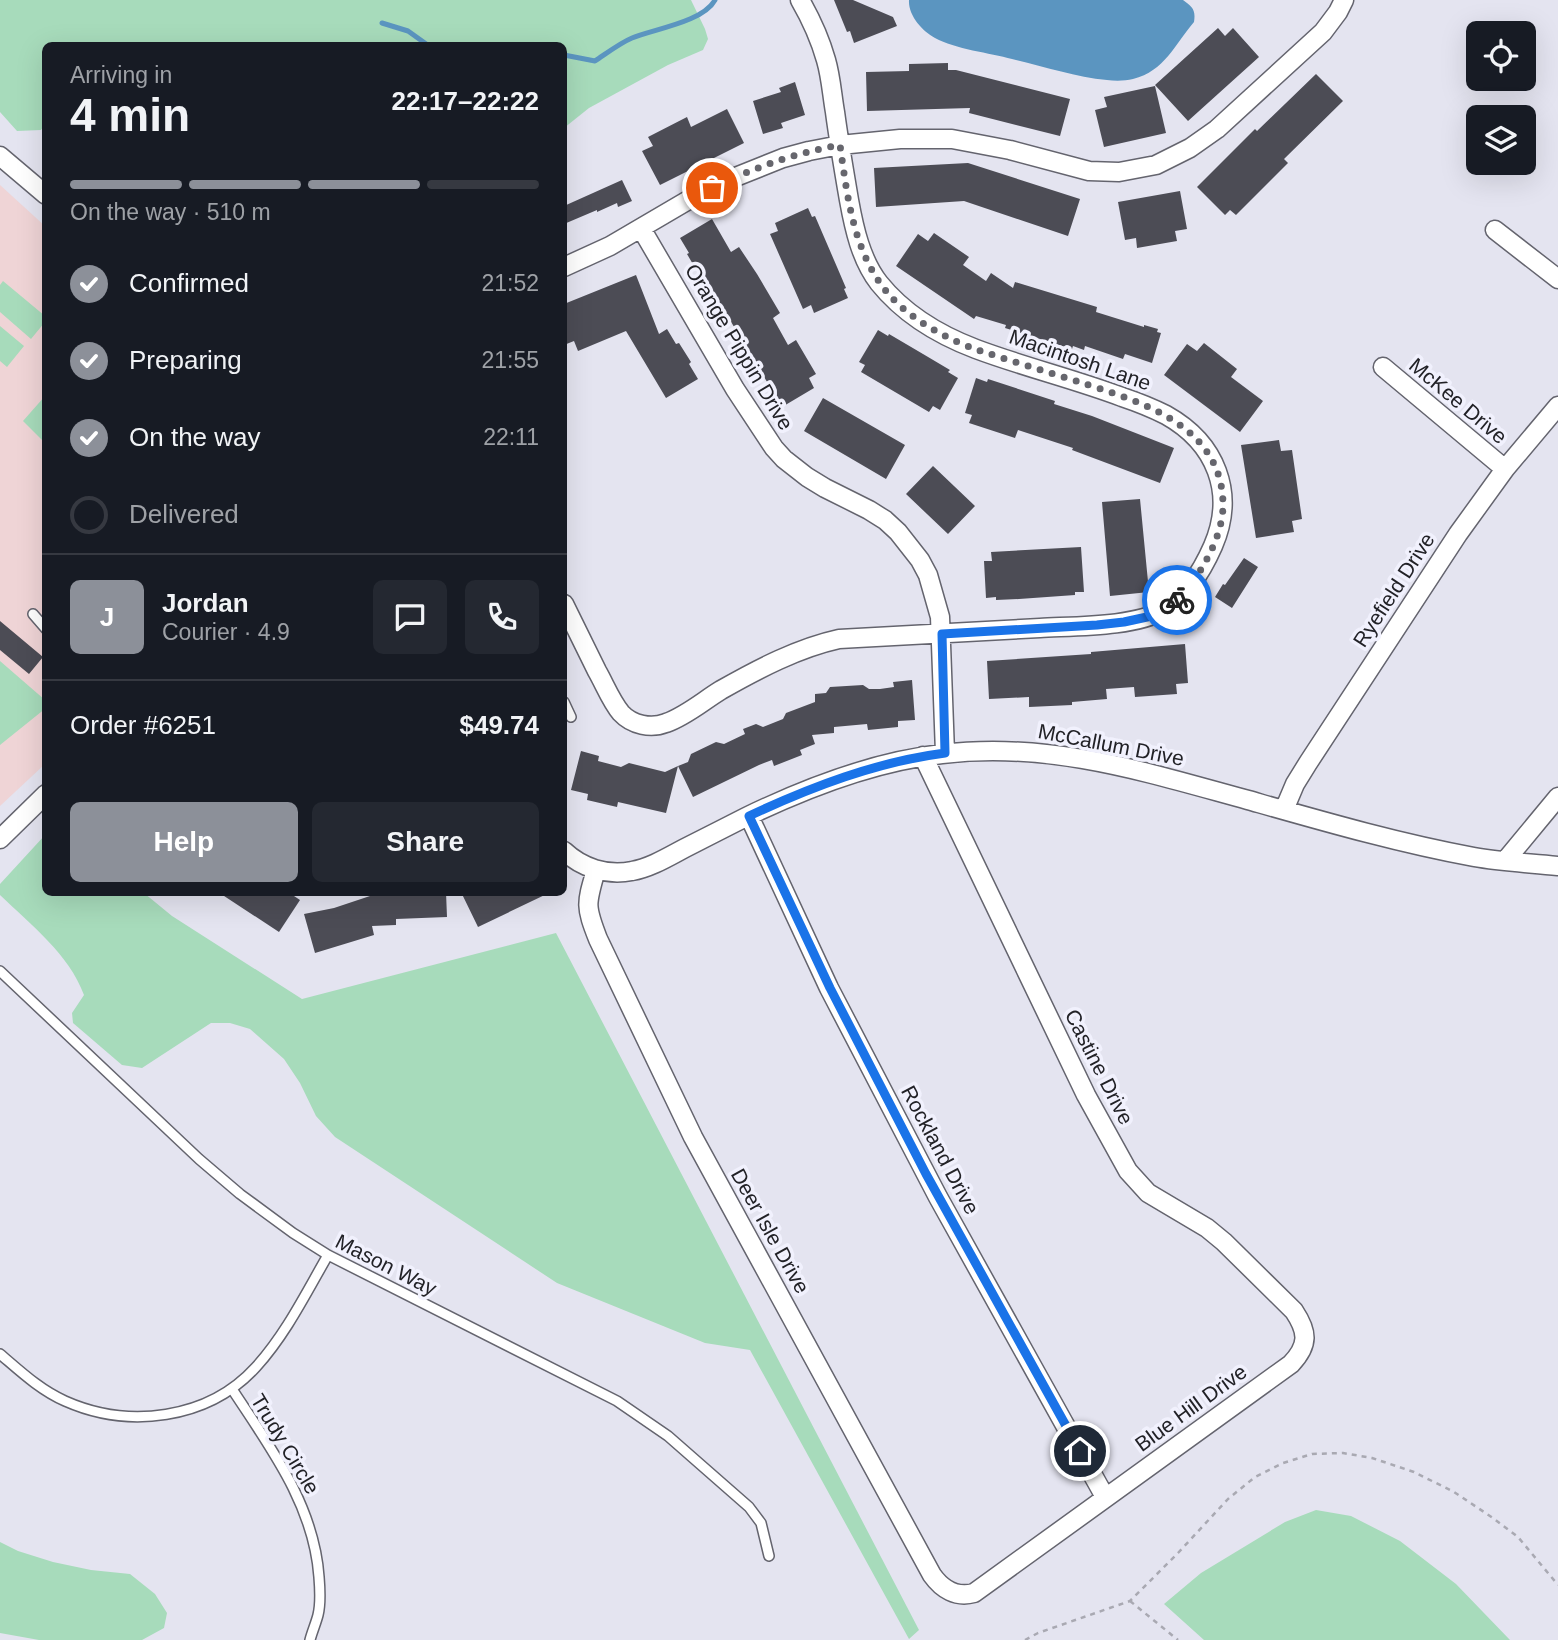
<!DOCTYPE html>
<meta charset="utf-8">
<style>
body{margin:0;font-family:Helvetica,sans-serif;background:#242831;color:#f1f3f6;height:100vh;display:flex;flex-direction:column;font-size:26px;white-space:nowrap}
*{box-sizing:border-box;margin:0}
p{font-size:23px;color:#9ea1a6}
.icon{flex:none;width:38px;height:38px;fill:none;stroke:currentColor;stroke-width:2;stroke-linecap:round;stroke-linejoin:round}
.map{position:relative;flex:1;overflow:hidden}
.sheet{position:absolute;left:42px;top:42px;width:525px;height:854px;display:flex;flex-direction:column;background:#171b24;border-radius:10px;box-shadow:0 7px 28px #0002}
.sheet>*{flex:none}
.controls{position:absolute;left:1466px;top:21px;display:grid;gap:14px}
.controls a{display:grid;place-items:center;width:70px;height:70px;border-radius:10px;background:#171b24;box-shadow:0 7px 28px #0002;font-size:35px}
.pin{position:absolute;display:grid;place-items:center;width:60px;height:60px;color:#fff;margin:-30px;border:4px solid #fff;border-radius:50%;box-shadow:0 2px 7px #0007}
.courier{position:absolute;display:grid;place-items:center;width:70px;height:70px;margin:-35px;border:5px solid #1a73e8;border-radius:50%;background:#fff;color:#222;box-shadow:0 2px 9px #0007}
.summary em{font-style:normal;font-weight:700}
.summary div{display:flex;flex-direction:column-reverse}
.summary{display:flex;align-items:center;justify-content:space-between;height:119px;padding:0 28px}
h1{font-size:46px;font-weight:700;line-height:52px}
.bar{display:grid;grid-template-columns:repeat(4,1fr);gap:10px 7px;align-content:center;height:84px;padding:0 28px}
.bar i{height:9px;border-radius:5px;background:#363941}
.bar .selected{background:#8c9099}
.bar p{grid-column:span 4}
.line{display:flex;align-items:center;gap:18px;padding:0 28px;border-top:2px solid #363941}
.line div{flex:1}
.round{display:grid;place-items:center;flex:none;width:74px;height:74px;border-radius:10px;background:#242831}
ol{padding:0 28px;list-style:none}
li{display:flex;align-items:center;gap:21px;height:77px}
li p{margin-inline-start:auto}
li .icon{padding:7px;border-radius:50%;background:#8c9099;color:#fff;stroke-width:4}
li:last-child{color:#9ea1a6}
li i{width:38px;height:38px;border:4px solid #363941;border-radius:50%}
.action{display:flex;gap:14px;margin-top:auto;padding:14px 28px}
.action a{flex:1;height:80px;border-radius:10px;background:#8c9099;color:#fff;font-size:28px;font-weight:700;line-height:80px;text-align:center}
.action a+a{background:#242831;color:#f1f3f6}
.map>svg:first-child{display:block}
.education{fill:#efd4d6}
.green{fill:#a7dbbb}
.water{fill:#5b95c0}
.lines{fill:none;stroke-linecap:round;stroke-linejoin:round}
.stream{stroke:#5b95c0;stroke-width:5}
.building{fill:#4c4c55}
.lane-casing{stroke:#64646e;stroke-width:12}
.street-casing{stroke:#64646e;stroke-width:21}
.path{stroke:#a9a9b2;stroke-width:2.5;stroke-dasharray:5 5;stroke-linecap:butt}
.lane{stroke:#fff;stroke-width:9}
.street{stroke:#fff;stroke-width:18}
.done{stroke:#66666d;stroke-width:7;stroke-dasharray:0 12.6}
.route{stroke:#1a73e8;stroke-width:9}
.labels{text-anchor:middle;stroke-width:7;stroke-linejoin:round;paint-order:stroke}
.street-label{font-size:21px;fill:#222227;stroke:#f1f1fd}
</style>
<div class="map">
<svg width="1558" height="1640" viewBox="0 0 1558 1640">
<rect width="100%" height="100%" fill="#e4e4f0"/>
<!-- education -->
<path class="education" d="M 0,185 L 46,227 L 45,764 L 0,806 Z"/>
<!-- green -->
<path class="green" d="M 0,0 L 691,0 L 705,29 L 708,39 L 703,50 L 668,65 L 589,108 L 564,128 L 564,46 L 133,46 L 127,44 L 123,46 L 46,46 L 45,124 L 41,130 L 17,131 L 0,112 Z
M 3,281 L 45,316 L 45,322 L 31,339 L 0,312 L 0,285 Z
M 0,326 L 24,346 L 7,367 L 0,361 Z
M 45,396 L 45,443 L 23,421 Z
M 0,661 L 45,700 L 46,708 L 0,745 Z
M 45,835 L 46,892 L 144,893 L 172,916 L 302,999 L 556,933 L 919,1630 L 909,1639 L 750,1350 L 705,1343 L 557,1283 L 335,1137 L 316,1116 L 300,1083 L 284,1059 L 250,1029 L 230,1023 L 211,1023 L 142,1068 L 122,1065 L 73,1023 L 72,1013 L 84,995 C 69,954 31,925 0,895 L 0,884 Z
M 1316,1510 L 1351,1516 L 1400,1541 L 1456,1584 L 1510,1640 L 1204,1640 L 1164,1604 L 1201,1573 L 1285,1522 Z
M 0,1542 L 18,1551 L 53,1562 L 91,1570 L 130,1574 L 155,1594 L 167,1613 L 164,1628 L 142,1640 L 39,1640 L 0,1633 Z"/>
<!-- water -->
<path class="water" d="M 909,0 L 1183,0 C 1192,7 1196,9 1194,22 C 1175,44 1165,71 1133,79 C 1125,81 1115,81 1107,80 C 1075,77 1043,66 1012,59 C 990,53 955,49 935,38 C 922,31 908,15 909,0 Z"/>
<g class="lines">
<!-- stream -->
<path class="stream" d="M 382,23 L 408,31 L 429,46
M 564,55 L 595,61 C 607,53 620,43 632,38 C 654,29 703,22 715,0"/>
</g>
<!-- building -->
<path class="building" d="M 834,0 L 853,0 L 893,17 L 897,26 L 854,43 L 850,31 L 847,32 Z
M 1218,28 L 1225,36 L 1233,28 L 1259,57 L 1188,121 L 1155,85 Z
M 948,63 L 948,70 L 956,70 L 1070,99 L 1060,136 L 969,113 L 970,108 L 867,111 L 866,72 L 909,71 L 909,64 Z
M 1316,74 L 1343,101 L 1284,159 L 1288,163 L 1236,215 L 1230,210 L 1225,215 L 1197,187 L 1255,129 L 1257,131 Z
M 795,82 L 805,115 L 781,123 L 783,128 L 763,134 L 753,101 L 781,92 L 779,88 Z
M 1155,86 L 1166,133 L 1104,147 L 1095,110 L 1107,107 L 1104,97 Z
M 727,109 L 744,143 L 660,185 L 642,151 L 653,146 L 648,137 L 687,117 L 691,127 Z
M 968,163 L 1080,199 L 1068,236 L 964,201 L 876,207 L 874,168 Z
M 622,180 L 632,201 L 618,207 L 617,203 L 597,212 L 597,210 L 564,224 L 564,206 Z
M 1180,191 L 1187,229 L 1175,231 L 1177,241 L 1137,248 L 1136,238 L 1125,240 L 1118,202 Z
M 808,208 L 812,217 L 815,216 L 837,267 L 846,288 L 844,289 L 848,298 L 814,313 L 811,305 L 803,309 L 770,234 L 778,231 L 775,223 Z
M 712,219 L 731,252 L 739,247 L 757,274 L 780,313 L 773,318 L 788,345 L 796,340 L 816,374 L 809,378 L 814,388 L 782,407 L 715,295 L 712,297 L 705,285 L 687,254 L 689,253 L 680,238 Z
M 934,233 L 969,257 L 963,265 L 986,281 L 991,273 L 1013,288 L 1015,282 L 1097,307 L 1096,312 L 1144,327 L 1144,325 L 1158,329 L 1157,332 L 1161,333 L 1152,363 L 1125,354 L 1123,359 L 1085,346 L 1084,350 L 1073,346 L 1072,349 L 1005,328 L 1006,325 L 976,316 L 974,319 L 896,266 L 918,234 L 928,241 Z
M 636,275 L 659,334 L 667,329 L 676,344 L 679,343 L 691,362 L 689,364 L 698,379 L 666,398 L 626,331 L 578,351 L 574,341 L 564,345 L 564,304 Z
M 878,330 L 888,336 L 889,334 L 923,354 L 950,370 L 948,372 L 958,378 L 940,410 L 933,406 L 929,412 L 861,372 L 865,365 L 859,362 Z
M 1204,343 L 1237,369 L 1231,377 L 1263,401 L 1240,432 L 1164,375 L 1187,344 L 1197,351 Z
M 976,378 L 987,382 L 988,379 L 1055,401 L 1054,404 L 1092,416 L 1174,448 L 1160,483 L 1072,450 L 1073,448 L 1018,430 L 1015,438 L 969,423 L 972,415 L 965,413 Z
M 823,398 L 905,445 L 886,479 L 804,431 Z
M 1279,440 L 1281,451 L 1292,450 L 1302,519 L 1292,521 L 1294,532 L 1256,538 L 1241,445 Z
M 933,466 L 975,506 L 948,534 L 906,494 Z
M 1140,499 L 1149,592 L 1110,596 L 1102,502 Z
M 1081,547 L 1084,592 L 1075,592 L 1075,595 L 1019,599 L 996,600 L 996,597 L 986,598 L 984,561 L 992,561 L 991,552 Z
M 1244,558 L 1258,567 L 1232,608 L 1215,597 L 1223,584 L 1225,585 Z
M 0,621 L 43,657 L 29,674 L 0,650 Z
M 1185,644 L 1188,683 L 1176,684 L 1177,694 L 1135,697 L 1134,687 L 1106,689 L 1107,699 L 1072,702 L 1072,705 L 1029,707 L 1029,697 L 989,699 L 987,661 L 1091,654 L 1091,652 Z
M 912,680 L 915,720 L 898,721 L 898,727 L 868,730 L 867,724 L 834,727 L 834,733 L 812,735 L 815,744 L 800,750 L 802,755 L 774,766 L 772,760 L 759,765 L 693,797 L 678,766 L 688,762 L 691,754 L 716,742 L 724,744 L 745,734 L 743,729 L 756,724 L 763,727 L 783,719 L 786,713 L 815,702 L 815,694 L 826,693 L 830,687 L 863,685 L 869,689 L 880,689 L 894,687 L 893,682 Z
M 581,751 L 599,756 L 598,761 L 621,767 L 629,763 L 665,772 L 678,766 L 666,813 L 618,802 L 617,807 L 587,800 L 588,794 L 571,790 Z
M 218,892 L 288,892 L 300,900 L 279,932 Z
M 382,892 L 446,892 L 447,917 L 396,919 L 396,925 L 372,926 L 374,935 L 315,953 L 304,914 L 334,908 Z
M 461,892 L 551,892 L 478,927 Z"/>
<g class="lines">
<!-- lane casing -->
<g class="lane-casing">
<path id="lane" d="M 33,614 L 46,629
M 564,702 L 571,717
M 0,971 L 199,1159 L 240,1194 L 293,1233 L 328,1255 L 617,1401 L 668,1436 L 749,1507 L 761,1523 L 769,1556
M 0,1354 C 20,1371 40,1390 65,1401 C 128,1429 208,1420 256,1367 C 286,1334 306,1293 328,1255
M 232,1389 C 270,1447 314,1505 319,1577 C 320,1589 321,1603 318,1615 C 316,1623 312,1632 310,1640"/>
</g>
<!-- street casing -->
<g class="street-casing">
<path id="street" d="M 0,156 L 46,195
M 641,228 L 735,389 L 774,448 L 784,459 L 807,477 L 825,488 L 869,510 L 885,520 L 898,532 L 920,560 L 928,575 L 940,617 L 945,753
M 1495,230 L 1558,279
M 564,267 L 610,246 L 697,195 L 728,180 L 783,158 L 809,151 L 840,145 L 900,139 L 952,139 L 1010,150 L 1089,171 L 1119,172 L 1156,165 L 1190,148 L 1217,129 L 1323,32 L 1338,12 L 1344,0
M 1383,367 L 1505,469
M 564,604 C 575,626 586,649 597,671 C 605,685 611,701 621,713 C 632,725 651,729 666,723 C 686,716 703,701 721,690 C 758,669 798,648 839,639 C 906,635 973,632 1040,628 C 1073,626 1136,627 1163,610 C 1187,596 1202,571 1213,546 C 1236,493 1216,443 1166,415 C 1152,408 1137,402 1122,397 C 1074,379 1024,367 976,349 C 939,335 904,314 879,283 C 861,260 854,228 849,200 C 844,171 839,142 835,112 C 832,95 831,77 826,60 C 820,39 811,19 800,0
M 1284,810 L 1295,784 L 1308,763 L 1458,534 L 1505,469 L 1558,406
M 749,816 L 829,988 L 938,1197 L 1105,1497
M 0,839 L 46,794
M 564,851 C 582,868 607,876 632,871 C 650,868 668,857 685,848 C 705,838 726,827 746,817 C 806,788 876,761 942,754 C 1050,741 1145,772 1248,800 C 1322,821 1398,843 1474,857 C 1502,862 1530,863 1558,866
M 1505,861 L 1558,797
M 596,870 C 586,904 585,906 598,939 L 693,1137 L 932,1575 C 942,1589 956,1598 974,1593 L 1291,1364 C 1309,1345 1308,1332 1294,1311 L 1224,1242 L 1207,1228 L 1148,1193 L 1128,1171 L 1086,1095 L 923,756"/>
</g>
<!-- path -->
<path class="path" d="M 1130,1601 L 1178,1640
M 1025,1640 L 1038,1633 L 1130,1601 L 1178,1553 L 1228,1499 L 1255,1477 L 1283,1463 L 1312,1454 L 1343,1453 L 1372,1458 L 1414,1472 L 1454,1492 L 1493,1518 L 1518,1537 L 1558,1585"/>
<!-- lane -->
<use href="#lane" class="lane"/>
<!-- street -->
<use href="#street" class="street"/>
</g>
<g class="lines">
<!-- done -->
<path class="done" d="M 712,188 C 753,168 795,153 840,145 C 848,201 854,260 896,302 C 918,323 949,340 978,350 C 1011,361 1045,371 1079,382 C 1142,402 1224,426 1223,507 C 1222,539 1199,578 1177,600"/>
<!-- route -->
<path class="route" d="M 1080,1451 L 926,1174 L 830,988 L 749,816 C 811,787 876,762 945,753 L 942,634 L 1097,625 L 1124,622 L 1147,617 L 1162,611 L 1177,600"/>
</g>
<g class="labels">
<!-- street labels -->
<g class="street-label">
<text transform="translate(739 347) rotate(59)" y="7">Orange Pippin Drive</text>
<text transform="translate(1080 360) rotate(19)" y="7">Macintosh Lane</text>
<text transform="translate(1458 401) rotate(40)" y="7">McKee Drive</text>
<text transform="translate(1394 590) rotate(-57)" y="7">Ryefield Drive</text>
<text transform="translate(1111 745) rotate(11)" y="7">McCallum Drive</text>
<text transform="translate(1099 1067) rotate(63)" y="7">Castine Drive</text>
<text transform="translate(940 1150) rotate(62)" y="7">Rockland Drive</text>
<text transform="translate(770 1231) rotate(61)" y="7">Deer Isle Drive</text>
<text transform="translate(386 1265) rotate(27)" y="7">Mason Way</text>
<text transform="translate(1191 1408) rotate(-36)" y="7">Blue Hill Drive</text>
<text transform="translate(285 1444) rotate(59)" y="7">Trudy Circle</text>
</g>
</g>
</svg>
<div class="controls">
<a><svg class="icon" aria-label="locate" viewBox="0 0 24 24"><circle cx="12" cy="12" r="6"/><path d="M12 2v4M12 18v4M2 12h4M18 12h4"/></svg></a>
<a><svg class="icon" aria-label="layers" viewBox="0 0 24 24"><path d="M12 4l9 5-9 5-9-5zM3 14l9 5 9-5"/></svg></a>
</div>
<div class="pin" style="left:712px;top:188px;background:#ea580c"><svg class="icon" aria-label="bag" viewBox="0 0 24 24"><path d="M5 8h14l-1 12H6zM9 8a3 3 0 0 1 6 0"/></svg></div>
<div class="pin" style="left:1080px;top:1451px;background:#1f2937"><svg class="icon" aria-label="home" viewBox="0 0 24 24"><path d="M3 11l9-7 9 7M6 9v11h12V9"/></svg></div>
<div class="courier" style="left:1177px;top:600px"><svg class="icon" aria-label="bike" viewBox="0 0 24 24"><circle cx="6" cy="16" r="4"/><circle cx="18" cy="16" r="4"/><path d="M6 16l4-8h5l3 8M10 8l3 8H6M13 5h3"/></svg></div>
<section class="sheet">
<div class="summary"><div><h1>4 min</h1><p>Arriving in</p></div><em>22:17–22:22</em></div>
<div class="bar"><i class="selected"></i><i class="selected"></i><i class="selected"></i><i></i><p>On the way · 510 m</p></div>
<ol>
<li><svg class="icon" aria-label="check" viewBox="0 0 24 24"><path d="M5 12l5 5 9-10"/></svg>Confirmed<p>21:52</p></li>
<li><svg class="icon" aria-label="check" viewBox="0 0 24 24"><path d="M5 12l5 5 9-10"/></svg>Preparing<p>21:55</p></li>
<li><svg class="icon" aria-label="check" viewBox="0 0 24 24"><path d="M5 12l5 5 9-10"/></svg>On the way<p>22:11</p></li>
<li><i></i>Delivered</li>
</ol>
<div class="line" style="height:126px"><b class="round" style="background:#8c9099;color:#fff">J</b><div><b>Jordan</b><p>Courier · 4.9</p></div><a class="round"><svg class="icon" aria-label="chat" viewBox="0 0 24 24"><path d="M4 5h16v11H9l-5 4z"/></svg></a><a class="round"><svg class="icon" aria-label="phone" viewBox="0 0 24 24"><path d="M5 4h4l2 5-3 2q2 4 5 5l2-3 5 2v4C11 20 4 13 5 4z"/></svg></a></div>
<div class="line" style="height:91px"><div>Order #6251</div><b>$49.74</b></div>
<div class="action"><a>Help</a><a>Share</a></div>
</section>
</div>
